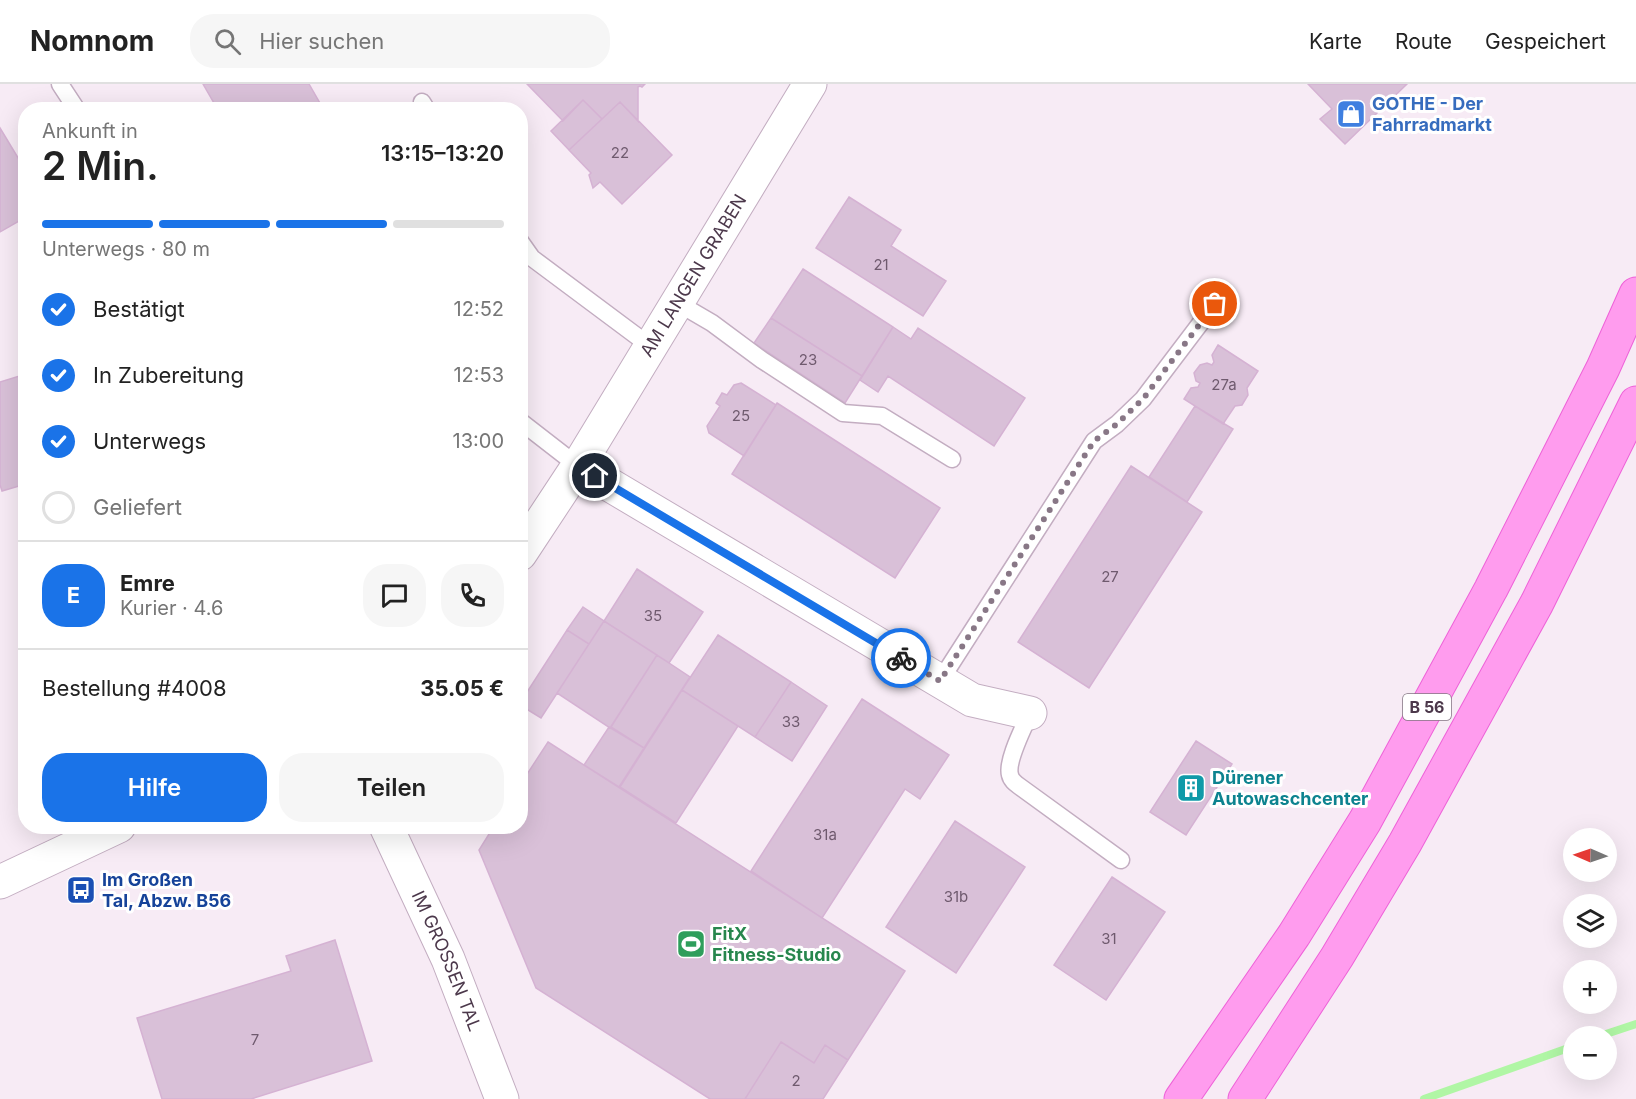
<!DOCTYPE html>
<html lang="de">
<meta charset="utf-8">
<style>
body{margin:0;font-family:Inter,sans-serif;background:#f6f6f6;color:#222;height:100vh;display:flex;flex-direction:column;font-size:22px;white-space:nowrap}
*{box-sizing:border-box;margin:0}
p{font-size:20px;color:#767676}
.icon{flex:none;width:33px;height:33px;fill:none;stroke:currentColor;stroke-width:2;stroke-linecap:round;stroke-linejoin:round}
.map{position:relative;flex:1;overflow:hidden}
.side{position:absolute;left:18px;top:18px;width:510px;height:732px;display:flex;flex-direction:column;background:#fff;border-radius:24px;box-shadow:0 6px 24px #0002}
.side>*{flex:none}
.needle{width:39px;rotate:272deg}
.controls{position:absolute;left:1563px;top:744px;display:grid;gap:12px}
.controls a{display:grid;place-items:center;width:54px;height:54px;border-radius:50%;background:#fff;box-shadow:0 6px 24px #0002;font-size:30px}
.pin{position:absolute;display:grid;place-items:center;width:51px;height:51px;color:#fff;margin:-26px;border:3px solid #fff;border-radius:50%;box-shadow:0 2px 6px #0007}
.courier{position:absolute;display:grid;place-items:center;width:60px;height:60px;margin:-30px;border:4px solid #1a73e8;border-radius:50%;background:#fff;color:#222;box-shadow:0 2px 8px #0007}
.head em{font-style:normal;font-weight:600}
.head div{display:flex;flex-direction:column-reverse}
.head{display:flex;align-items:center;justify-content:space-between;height:102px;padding:0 24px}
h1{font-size:39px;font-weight:600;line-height:45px}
.bar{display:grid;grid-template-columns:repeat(4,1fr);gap:9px 6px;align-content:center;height:72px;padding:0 24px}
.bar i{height:8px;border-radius:4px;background:#e0e0e0}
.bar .current{background:#1a73e8}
.bar p{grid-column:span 4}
.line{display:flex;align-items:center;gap:15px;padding:0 24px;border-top:2px solid #e0e0e0}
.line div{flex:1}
.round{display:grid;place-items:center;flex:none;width:63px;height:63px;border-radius:24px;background:#f6f6f6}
ol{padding:0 24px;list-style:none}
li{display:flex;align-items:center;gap:18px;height:66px}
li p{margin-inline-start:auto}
li .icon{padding:6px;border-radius:50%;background:#1a73e8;color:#fff;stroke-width:4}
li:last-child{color:#767676}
li i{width:33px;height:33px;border:3px solid #e0e0e0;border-radius:50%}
.action{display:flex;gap:12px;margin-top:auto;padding:12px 24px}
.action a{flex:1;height:69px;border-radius:24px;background:#1a73e8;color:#fff;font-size:24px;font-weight:600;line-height:69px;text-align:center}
.action a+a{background:#f6f6f6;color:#222}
header{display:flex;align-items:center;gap:36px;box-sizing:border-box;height:84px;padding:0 30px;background:#fff;border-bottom:2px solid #e0e0e0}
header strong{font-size:28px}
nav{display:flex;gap:33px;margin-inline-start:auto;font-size:21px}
.search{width:420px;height:54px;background:#f6f6f6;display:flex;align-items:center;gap:15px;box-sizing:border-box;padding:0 21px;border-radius:24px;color:#767676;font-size:22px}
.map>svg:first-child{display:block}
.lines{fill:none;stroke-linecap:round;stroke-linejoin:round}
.stream{stroke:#b0f6a5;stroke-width:8}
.building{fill:#d9c0d8;stroke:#d5b2d3;stroke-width:1.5}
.lane-casing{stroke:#c3adc1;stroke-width:19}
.street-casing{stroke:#c3adc1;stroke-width:35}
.primary-casing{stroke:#ee62d8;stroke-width:35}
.lane{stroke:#fff;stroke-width:16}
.street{stroke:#fff;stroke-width:33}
.primary{stroke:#ff9cee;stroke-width:33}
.done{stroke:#887786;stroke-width:6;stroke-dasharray:0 10.8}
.route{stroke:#1a73e8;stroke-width:8}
.labels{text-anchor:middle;stroke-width:6;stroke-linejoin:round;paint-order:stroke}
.number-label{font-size:15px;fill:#6f5a6e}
.shield{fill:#fff;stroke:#827481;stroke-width:1.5}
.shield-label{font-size:16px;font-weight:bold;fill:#4c384b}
.shop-label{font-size:18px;font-weight:bold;fill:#366cbe;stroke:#fff;text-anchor:start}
.street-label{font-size:18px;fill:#4c384b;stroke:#fff}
.culture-label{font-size:18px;font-weight:bold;fill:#0d838f;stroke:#fff;text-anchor:start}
.transit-label{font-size:18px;font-weight:bold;fill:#164399;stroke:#fff;text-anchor:start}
.leisure-label{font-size:18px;font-weight:bold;fill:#27864d;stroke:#fff;text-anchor:start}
</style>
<header>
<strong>Nomnom</strong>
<div class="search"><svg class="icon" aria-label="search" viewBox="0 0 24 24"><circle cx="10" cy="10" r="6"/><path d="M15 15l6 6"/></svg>Hier suchen</div>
<nav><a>Karte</a><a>Route</a><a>Gespeichert</a></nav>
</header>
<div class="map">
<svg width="1636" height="1015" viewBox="0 0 1636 1015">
<rect width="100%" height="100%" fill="#f7ebf5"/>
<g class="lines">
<!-- stream -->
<path class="stream" d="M 1600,952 L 1636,940
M 1424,1015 L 1574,962"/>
</g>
<!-- building -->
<path class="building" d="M 203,0 L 309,0 L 321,21 L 312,26 L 218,26 Z
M 527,0 L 645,0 L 642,3 L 640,2 L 638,3 L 638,37 L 620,18 L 602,35 L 583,16 L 563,37 Z
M 1308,0 L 1407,0 L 1345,60 L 1320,35 L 1332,25 Z
M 583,16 L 602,35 L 569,66 L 551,47 Z
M 620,18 L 672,71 L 622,120 L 600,98 L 593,104 L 589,91 L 591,89 L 569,66 Z
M 0,44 L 26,87 L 26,133 L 0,148 Z
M 849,113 L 901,146 L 891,162 L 946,197 L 923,232 L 816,164 Z
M 803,185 L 893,243 L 862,292 L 771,234 Z
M 771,234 L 862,292 L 845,319 L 754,259 Z
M 893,243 L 911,255 L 918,244 L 1025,314 L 994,362 L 888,292 L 878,308 L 860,296 Z
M 1218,261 L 1258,287 L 1247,304 L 1248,311 L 1242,321 L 1235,322 L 1223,340 L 1184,315 L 1191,304 L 1198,303 L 1200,299 L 1196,297 L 1194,289 L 1200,281 L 1207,279 L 1212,281 L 1214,278 L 1212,271 Z
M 26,290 L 26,400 L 2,407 L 0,401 L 0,298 Z
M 741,299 L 776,321 L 744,372 L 709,349 L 707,342 L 720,322 L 716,319 L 722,309 L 727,311 L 734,301 Z
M 777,319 L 940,424 L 895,494 L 732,390 Z
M 1195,322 L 1233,345 L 1187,418 L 1149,393 Z
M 1131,382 L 1202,428 L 1089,604 L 1018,558 Z
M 637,485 L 703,528 L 669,579 L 604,537 Z
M 583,523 L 604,537 L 589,560 L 567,546 Z
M 604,537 L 657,571 L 610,644 L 557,609 Z
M 567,546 L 589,560 L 541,634 L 520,621 L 520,619 Z
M 718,551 L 791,598 L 755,653 L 682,606 Z
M 657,571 L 690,593 L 644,664 L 611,643 Z
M 791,598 L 827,622 L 792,677 L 755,653 Z
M 682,606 L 738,642 L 676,739 L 620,703 Z
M 862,615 L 949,671 L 920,715 L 905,705 L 822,834 L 751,787 Z
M 609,643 L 644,664 L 619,703 L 584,681 Z
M 1196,657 L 1232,680 L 1186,751 L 1150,728 Z
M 548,658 L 905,887 L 848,976 L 825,961 L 814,979 L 781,958 L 745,1015 L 710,1015 L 536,904 L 479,766 L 494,742 L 520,742 L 520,701 Z
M 955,737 L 1025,783 L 956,889 L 886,843 Z
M 1112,793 L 1165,828 L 1106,916 L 1054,881 Z
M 335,856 L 372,977 L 251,1015 L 162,1015 L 137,934 L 291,887 L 286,872 Z
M 781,958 L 814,979 L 825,961 L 848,976 L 823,1015 L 745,1015 Z"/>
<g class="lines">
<!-- lane casing -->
<g class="lane-casing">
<path id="lane" d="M 60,0 L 77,26
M 422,18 L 427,26
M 520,157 L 532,174 L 650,262
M 676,218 L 712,239 L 762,276 L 843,329 L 882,332 L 952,375
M 520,337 L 578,382
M 940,597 L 1094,357 L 1117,340 L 1143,315 L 1215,220
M 1030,629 C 1024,643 1006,677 1010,691 C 1011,696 1015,699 1019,702 L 1121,776"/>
</g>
<!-- street casing -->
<g class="street-casing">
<g id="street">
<path d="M 578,382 L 972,616 L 1030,629"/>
<path id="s1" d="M 520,470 L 578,382 L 810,0"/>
<path id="s2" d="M 386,742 L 448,875 L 502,1015"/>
<path d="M 0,798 L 119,742"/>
</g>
</g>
<!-- primary casing -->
<g class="primary-casing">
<path id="primary" d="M 1181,1015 L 1294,851 L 1365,737 L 1491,505 L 1603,284 L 1636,210
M 1245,1015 L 1337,873 L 1405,759 L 1537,519 L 1636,319"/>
</g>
<!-- lane -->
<use href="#lane" class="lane"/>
<!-- street -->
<use href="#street" class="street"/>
<!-- primary -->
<use href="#primary" class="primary"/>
</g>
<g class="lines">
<!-- done -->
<path class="done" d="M 901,574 L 940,597 L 1094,357 L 1117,340 L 1143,315 L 1215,220"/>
<!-- route -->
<path class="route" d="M 595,392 L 901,574"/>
</g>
<!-- icons -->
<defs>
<g id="shop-square" transform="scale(1.5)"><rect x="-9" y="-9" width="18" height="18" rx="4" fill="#3f7fe0" stroke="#fff"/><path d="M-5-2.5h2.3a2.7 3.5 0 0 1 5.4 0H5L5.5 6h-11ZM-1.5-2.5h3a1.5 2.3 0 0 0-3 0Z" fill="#fff"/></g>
<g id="building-square" transform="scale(1.5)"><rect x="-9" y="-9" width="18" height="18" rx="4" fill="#0f9aa8" stroke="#fff"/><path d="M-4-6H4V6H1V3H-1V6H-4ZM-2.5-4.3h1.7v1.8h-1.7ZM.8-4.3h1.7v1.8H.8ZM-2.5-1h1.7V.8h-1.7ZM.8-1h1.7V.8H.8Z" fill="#fff"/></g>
<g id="bus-square" transform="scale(1.5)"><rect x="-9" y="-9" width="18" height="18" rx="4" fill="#1a4fb4" stroke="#fff"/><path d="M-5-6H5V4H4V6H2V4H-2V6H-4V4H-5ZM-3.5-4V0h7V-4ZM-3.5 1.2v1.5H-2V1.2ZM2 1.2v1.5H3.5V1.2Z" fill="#fff"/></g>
<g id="stadium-square" transform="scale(1.5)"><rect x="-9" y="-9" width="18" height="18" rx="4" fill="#2e9e5b" stroke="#fff"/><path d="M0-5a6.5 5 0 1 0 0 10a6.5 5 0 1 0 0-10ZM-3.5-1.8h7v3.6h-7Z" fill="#fff"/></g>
</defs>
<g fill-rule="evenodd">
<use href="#shop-square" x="1351" y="30"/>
<use href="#building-square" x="1191" y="704"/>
<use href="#bus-square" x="81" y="806"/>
<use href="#stadium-square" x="691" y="860"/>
</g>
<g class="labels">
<!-- number labels -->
<g class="number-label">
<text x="620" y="74">22</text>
<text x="881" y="186">21</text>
<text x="808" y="281">23</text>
<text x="1224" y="306">27a</text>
<text x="741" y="337">25</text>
<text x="1110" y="498">27</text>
<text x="653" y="537">35</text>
<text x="791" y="643">33</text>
<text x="825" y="756">31a</text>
<text x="956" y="818">31b</text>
<text x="1109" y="860">31</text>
<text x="255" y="961">7</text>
<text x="796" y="1002">2</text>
</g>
<!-- shield labels -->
<rect class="shield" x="1403" y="610" width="48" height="26" rx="4.5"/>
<g class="shield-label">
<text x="1427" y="629">B 56</text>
</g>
<!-- shop labels -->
<g class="shop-label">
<text x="1372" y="26">GOTHE - Der<tspan x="1372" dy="21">Fahrradmarkt</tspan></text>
</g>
<!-- street labels -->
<g class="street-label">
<text dy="6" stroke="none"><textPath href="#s1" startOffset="328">AM LANGEN GRABEN</textPath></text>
<text dy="6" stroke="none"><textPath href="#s2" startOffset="148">IM GROSSEN TAL</textPath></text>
</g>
<!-- culture labels -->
<g class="culture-label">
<text x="1212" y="700">Dürener<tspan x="1212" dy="21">Autowaschcenter</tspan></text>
</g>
<!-- transit labels -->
<g class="transit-label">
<text x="102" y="802">Im Großen<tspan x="102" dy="21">Tal, Abzw. B56</tspan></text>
</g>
<!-- leisure labels -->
<g class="leisure-label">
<text x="712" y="856">FitX<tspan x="712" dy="21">Fitness-Studio</tspan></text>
</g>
</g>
</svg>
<div class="controls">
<a><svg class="needle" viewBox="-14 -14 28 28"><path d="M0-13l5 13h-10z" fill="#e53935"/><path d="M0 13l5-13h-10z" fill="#767676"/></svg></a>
<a><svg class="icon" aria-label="layers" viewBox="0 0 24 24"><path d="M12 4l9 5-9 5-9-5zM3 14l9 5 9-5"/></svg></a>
<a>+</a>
<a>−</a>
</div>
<div class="pin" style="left:1215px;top:220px;background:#ea580c"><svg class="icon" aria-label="bag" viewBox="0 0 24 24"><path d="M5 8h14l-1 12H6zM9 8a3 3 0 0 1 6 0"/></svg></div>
<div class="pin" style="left:595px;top:392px;background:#1f2937"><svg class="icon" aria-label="home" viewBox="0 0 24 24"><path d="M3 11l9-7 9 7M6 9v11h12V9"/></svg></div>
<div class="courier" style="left:901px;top:574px"><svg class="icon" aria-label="bike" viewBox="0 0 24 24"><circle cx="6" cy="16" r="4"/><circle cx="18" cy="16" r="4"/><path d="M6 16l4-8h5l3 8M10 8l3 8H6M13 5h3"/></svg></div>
<section class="side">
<div class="head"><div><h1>2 Min.</h1><p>Ankunft in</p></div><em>13:15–13:20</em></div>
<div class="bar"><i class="current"></i><i class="current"></i><i class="current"></i><i></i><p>Unterwegs · 80 m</p></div>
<ol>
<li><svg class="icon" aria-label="check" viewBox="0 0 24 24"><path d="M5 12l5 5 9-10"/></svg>Bestätigt<p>12:52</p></li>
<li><svg class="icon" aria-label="check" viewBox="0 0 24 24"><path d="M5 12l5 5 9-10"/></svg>In Zubereitung<p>12:53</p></li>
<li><svg class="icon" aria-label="check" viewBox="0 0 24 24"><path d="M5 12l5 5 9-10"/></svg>Unterwegs<p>13:00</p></li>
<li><i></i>Geliefert</li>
</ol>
<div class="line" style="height:108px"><b class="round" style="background:#1a73e8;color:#fff">E</b><div><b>Emre</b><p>Kurier · 4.6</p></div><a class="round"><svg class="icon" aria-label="chat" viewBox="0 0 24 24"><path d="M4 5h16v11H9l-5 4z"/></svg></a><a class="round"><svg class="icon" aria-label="phone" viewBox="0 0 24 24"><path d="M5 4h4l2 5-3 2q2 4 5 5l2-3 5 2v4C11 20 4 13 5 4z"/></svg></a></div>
<div class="line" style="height:78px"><div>Bestellung #4008</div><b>35.05 €</b></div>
<div class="action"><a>Hilfe</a><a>Teilen</a></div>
</section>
</div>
